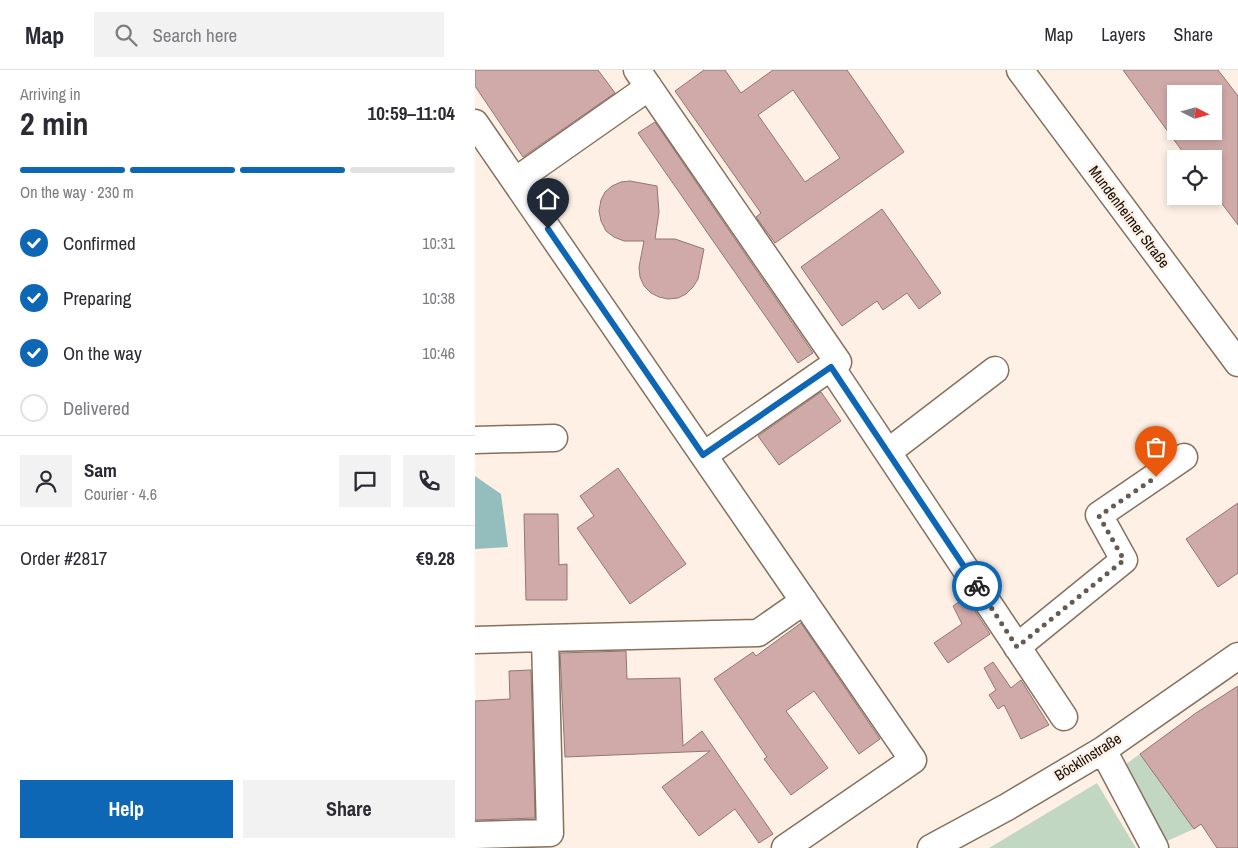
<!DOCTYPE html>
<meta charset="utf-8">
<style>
body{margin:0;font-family:"Archivo Narrow",sans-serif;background:#f2f2f3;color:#2b2b33;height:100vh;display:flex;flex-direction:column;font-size:19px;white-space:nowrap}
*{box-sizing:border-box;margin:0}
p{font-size:16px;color:#7c7c81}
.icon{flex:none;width:28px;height:28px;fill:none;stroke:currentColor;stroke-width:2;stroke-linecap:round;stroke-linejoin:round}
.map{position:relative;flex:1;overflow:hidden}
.side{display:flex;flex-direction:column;background:#fff;width:475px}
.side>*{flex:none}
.needle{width:32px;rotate:96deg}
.tools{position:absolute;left:692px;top:15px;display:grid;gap:10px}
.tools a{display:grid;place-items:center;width:55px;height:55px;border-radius:0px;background:#fff;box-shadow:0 2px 8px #0003;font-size:25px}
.pin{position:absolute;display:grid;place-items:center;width:42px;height:42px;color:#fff;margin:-51px -21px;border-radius:50% 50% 50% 0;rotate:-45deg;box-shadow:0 0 5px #0007}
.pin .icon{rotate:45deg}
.courier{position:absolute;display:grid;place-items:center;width:50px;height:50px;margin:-25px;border:4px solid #0e67b5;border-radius:50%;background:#fff;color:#222;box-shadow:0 1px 6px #0007}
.head em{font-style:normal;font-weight:700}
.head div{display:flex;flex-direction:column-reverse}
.head{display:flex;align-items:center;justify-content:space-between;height:85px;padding:0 20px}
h1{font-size:32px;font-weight:700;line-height:38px}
.bar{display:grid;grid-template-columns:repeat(4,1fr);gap:8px 5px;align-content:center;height:60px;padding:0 20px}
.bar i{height:6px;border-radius:4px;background:#e1e1e2}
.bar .selected{background:#0e67b5}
.bar p{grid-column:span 4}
.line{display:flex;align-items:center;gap:12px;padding:0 20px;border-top:1px solid #e1e1e2}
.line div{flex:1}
.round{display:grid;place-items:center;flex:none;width:52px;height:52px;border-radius:0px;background:#f2f2f3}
ol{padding:0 20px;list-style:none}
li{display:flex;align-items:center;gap:15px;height:55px}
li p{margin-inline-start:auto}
li .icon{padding:5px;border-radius:50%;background:#0e67b5;color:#fff;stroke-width:4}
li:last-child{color:#7c7c81}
li i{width:28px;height:28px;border:2px solid #e1e1e2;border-radius:50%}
.cta{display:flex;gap:10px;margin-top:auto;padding:10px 20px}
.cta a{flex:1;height:58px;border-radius:0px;background:#0e67b5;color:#fff;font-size:20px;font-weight:700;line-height:58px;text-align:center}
.cta a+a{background:#f2f2f3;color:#2b2b33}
header{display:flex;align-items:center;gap:30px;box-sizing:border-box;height:70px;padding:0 25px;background:#fff;border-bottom:1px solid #e1e1e2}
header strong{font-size:24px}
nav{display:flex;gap:28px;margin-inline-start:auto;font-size:18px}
.search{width:350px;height:45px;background:#f2f2f3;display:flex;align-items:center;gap:12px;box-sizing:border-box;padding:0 18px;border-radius:0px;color:#7c7c81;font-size:19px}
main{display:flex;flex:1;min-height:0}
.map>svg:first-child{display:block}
.green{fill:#c2d7c2}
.water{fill:#94bebd}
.building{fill:#d0aaa8;stroke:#937573;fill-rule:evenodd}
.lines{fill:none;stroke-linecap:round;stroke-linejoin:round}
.minor-casing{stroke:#85715e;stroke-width:29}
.minor{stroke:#fff;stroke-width:26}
.done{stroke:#655b53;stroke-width:5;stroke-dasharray:0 9}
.route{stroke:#0e67b5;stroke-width:6}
.labels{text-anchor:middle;stroke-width:5;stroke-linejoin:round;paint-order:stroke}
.street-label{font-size:15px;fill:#120b05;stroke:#fef0e4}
</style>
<header>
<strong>Map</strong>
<div class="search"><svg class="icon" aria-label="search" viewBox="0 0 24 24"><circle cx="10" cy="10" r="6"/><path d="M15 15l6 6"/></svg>Search here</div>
<nav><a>Map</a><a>Layers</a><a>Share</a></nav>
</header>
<main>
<section class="side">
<div class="head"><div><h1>2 min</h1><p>Arriving in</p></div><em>10:59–11:04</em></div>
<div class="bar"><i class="selected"></i><i class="selected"></i><i class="selected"></i><i></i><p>On the way · 230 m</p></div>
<ol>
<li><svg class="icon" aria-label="check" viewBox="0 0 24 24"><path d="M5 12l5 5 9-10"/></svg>Confirmed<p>10:31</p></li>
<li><svg class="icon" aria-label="check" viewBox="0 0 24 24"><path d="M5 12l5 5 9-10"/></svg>Preparing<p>10:38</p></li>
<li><svg class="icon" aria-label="check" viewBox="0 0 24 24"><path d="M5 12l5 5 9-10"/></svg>On the way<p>10:46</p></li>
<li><i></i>Delivered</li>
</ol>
<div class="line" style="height:90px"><a class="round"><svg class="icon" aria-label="person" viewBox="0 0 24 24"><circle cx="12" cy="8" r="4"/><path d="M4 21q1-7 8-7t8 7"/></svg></a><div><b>Sam</b><p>Courier · 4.6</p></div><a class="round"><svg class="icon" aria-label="chat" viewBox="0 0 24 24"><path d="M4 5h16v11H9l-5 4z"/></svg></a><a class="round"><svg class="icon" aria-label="phone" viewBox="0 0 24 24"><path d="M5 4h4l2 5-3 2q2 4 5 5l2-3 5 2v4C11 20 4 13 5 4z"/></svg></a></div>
<div class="line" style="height:65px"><div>Order #2817</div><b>€9.28</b></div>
<div class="cta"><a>Help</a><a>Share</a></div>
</section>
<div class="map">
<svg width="763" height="778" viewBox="0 0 763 778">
<rect width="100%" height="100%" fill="#fef0e4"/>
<!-- green -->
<path class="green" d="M 665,684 L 719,759 L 690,772 L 648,696 Z
M 622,713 L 661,778 L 514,778 Z"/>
<!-- water -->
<path class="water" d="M 0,406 L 26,424 L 33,477 L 0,479 Z"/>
<!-- building -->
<path class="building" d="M 0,0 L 123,0 L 140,23 L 48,87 L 0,16 Z
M 229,0 L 250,0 L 266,23 L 298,0 L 372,0 L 429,82 L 300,173 L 281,147 L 286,143 L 200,21 ZM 318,20 L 365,88 L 330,112 L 283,45 Z
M 648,0 L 743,0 L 763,26 L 763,155 L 739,123 L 739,89 L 713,89 ZM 701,24 L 739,24 L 739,61 L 701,61 Z
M 180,52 L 338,283 L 323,293 L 163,63 Z
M 155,111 L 182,116 L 184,142 L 180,169 L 200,169 L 229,179 L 223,209 L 218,217 L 211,224 L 203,228 L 193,229 L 184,227 L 176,223 L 169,216 L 165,207 L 164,197 L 169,171 L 149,171 L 139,167 L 131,161 L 126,151 L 124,141 L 126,130 L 130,122 L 137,116 L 146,112 Z
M 407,139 L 466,223 L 444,239 L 432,223 L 408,240 L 402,231 L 367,256 L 326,197 Z
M 346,322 L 366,351 L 304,395 L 283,366 Z
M 143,398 L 211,494 L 155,534 L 102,458 L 119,446 L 105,426 Z
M 763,433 L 763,503 L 743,517 L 711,469 Z
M 49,444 L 83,444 L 84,495 L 92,494 L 92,530 L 51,530 Z
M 491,527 L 515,564 L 473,593 L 459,573 L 487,554 L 478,536 Z
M 326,553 L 405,669 L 384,684 L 339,621 L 311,641 L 353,698 L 316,725 L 289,689 L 292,687 L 239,609 L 278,582 L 281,586 Z
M 151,581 L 152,609 L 205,608 L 208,676 L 227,661 L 298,764 L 284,773 L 260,739 L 224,766 L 187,717 L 235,681 L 90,687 L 85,583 Z
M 518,592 L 536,618 L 546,610 L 574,655 L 546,669 L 529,635 L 523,639 L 514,625 L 521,620 L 509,598 Z
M 56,600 L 60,748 L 0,750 L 0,631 L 35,629 L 34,601 Z
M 763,616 L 763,778 L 742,778 L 726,754 L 719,759 L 665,684 L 721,643 Z"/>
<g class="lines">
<!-- minor casing -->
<g class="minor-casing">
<path id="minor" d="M 162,0 L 363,292 L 229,385
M 545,0 L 763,293
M 0,53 L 438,690 L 310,778
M 40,111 L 174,17
M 356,297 L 589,647
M 0,370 L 79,368
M 413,382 L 520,300
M 70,568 L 283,563 L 329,531
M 0,570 L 70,568 L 75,763 L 0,765
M 542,577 L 649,490 L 624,445 L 709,387
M 628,680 L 680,778
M 456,778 L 532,737 L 628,680 L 763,586"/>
</g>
<!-- minor -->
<use href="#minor" class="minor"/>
</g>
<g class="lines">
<!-- done -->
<path class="done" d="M 502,516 L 542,577 L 649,490 L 624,446 L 681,407"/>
<!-- route -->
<path class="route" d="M 73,159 L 228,385 L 356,297 L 502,516"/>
</g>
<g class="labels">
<!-- street labels -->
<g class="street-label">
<text transform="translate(654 147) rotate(53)" y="5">Mundenheimer Straße</text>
<text transform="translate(613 687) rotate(-32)" y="5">Böcklinstraße</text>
</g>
</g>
</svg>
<div class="tools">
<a><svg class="needle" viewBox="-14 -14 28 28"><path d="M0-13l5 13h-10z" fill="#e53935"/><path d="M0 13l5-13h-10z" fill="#7c7c81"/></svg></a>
<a><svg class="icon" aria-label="locate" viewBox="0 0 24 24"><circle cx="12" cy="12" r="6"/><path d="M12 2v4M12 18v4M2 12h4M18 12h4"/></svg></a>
</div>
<div class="pin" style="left:681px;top:407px;background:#ea580c"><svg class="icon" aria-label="bag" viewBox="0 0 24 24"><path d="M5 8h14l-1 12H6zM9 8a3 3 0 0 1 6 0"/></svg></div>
<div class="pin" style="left:73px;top:159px;background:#1f2937"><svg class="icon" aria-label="home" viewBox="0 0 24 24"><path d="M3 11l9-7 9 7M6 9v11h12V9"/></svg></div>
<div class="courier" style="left:502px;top:516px"><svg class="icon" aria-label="bike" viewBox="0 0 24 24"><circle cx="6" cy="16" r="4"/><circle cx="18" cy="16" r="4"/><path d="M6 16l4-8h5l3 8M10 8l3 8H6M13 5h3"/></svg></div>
</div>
</main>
